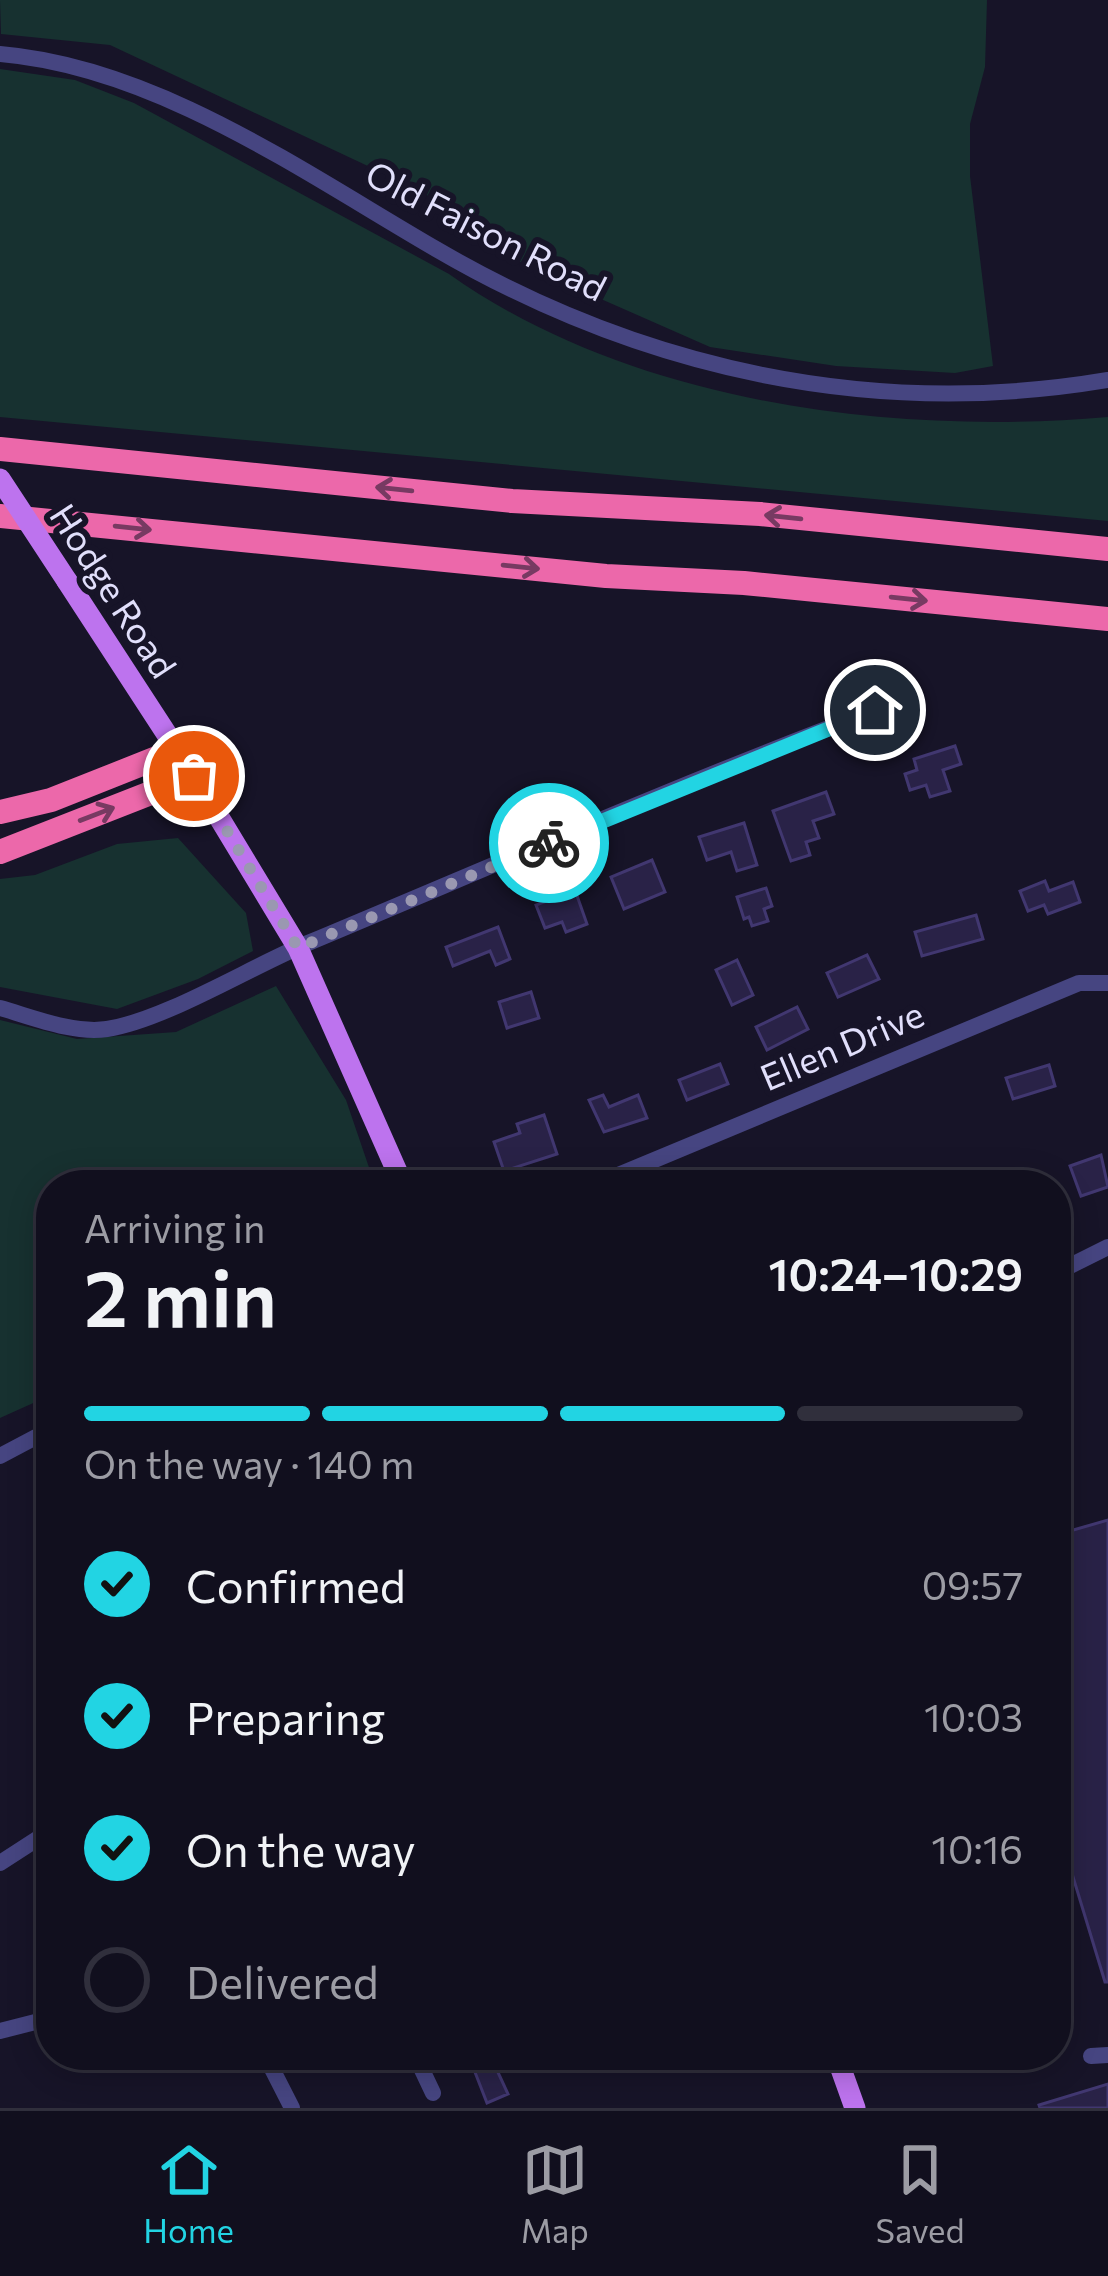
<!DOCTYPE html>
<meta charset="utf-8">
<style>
body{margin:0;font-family:Commissioner,sans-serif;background:#1e1d2b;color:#f1f3f6;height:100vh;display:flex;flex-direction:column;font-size:45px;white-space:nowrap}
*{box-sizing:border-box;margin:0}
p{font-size:39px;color:#9c9ca4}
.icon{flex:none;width:66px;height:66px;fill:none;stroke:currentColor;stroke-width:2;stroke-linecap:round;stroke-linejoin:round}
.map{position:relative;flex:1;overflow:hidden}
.sheet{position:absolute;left:36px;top:1170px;width:1035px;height:900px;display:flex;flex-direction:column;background:#110f1e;border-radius:48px;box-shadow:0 6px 30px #0003,0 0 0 3px #302f3c}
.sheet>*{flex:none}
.pin{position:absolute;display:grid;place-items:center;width:102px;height:102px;color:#fff;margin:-51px;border:6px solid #fff;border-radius:50%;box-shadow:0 3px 12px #0007}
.courier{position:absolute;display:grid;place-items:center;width:120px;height:120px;margin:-60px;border:9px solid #22d4e3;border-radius:50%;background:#fff;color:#222;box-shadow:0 3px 15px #0007}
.summary em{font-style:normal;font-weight:600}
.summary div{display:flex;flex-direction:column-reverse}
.summary{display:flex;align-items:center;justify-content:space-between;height:204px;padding:0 48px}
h1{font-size:78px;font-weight:600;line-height:90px}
.bar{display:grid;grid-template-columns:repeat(4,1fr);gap:18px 12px;align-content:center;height:144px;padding:0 48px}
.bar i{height:15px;border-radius:9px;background:#302f3c}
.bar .selected{background:#22d4e3}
.bar p{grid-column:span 4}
ol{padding:0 48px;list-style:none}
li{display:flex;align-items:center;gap:36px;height:132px}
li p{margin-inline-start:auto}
li .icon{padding:12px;border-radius:50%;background:#22d4e3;color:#111;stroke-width:4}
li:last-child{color:#9c9ca4}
li i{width:66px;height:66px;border:6px solid #302f3c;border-radius:50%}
.tab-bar{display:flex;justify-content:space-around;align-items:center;height:168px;border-top:3px solid #302f3c;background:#110f1e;font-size:33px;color:#9c9ca4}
.tab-bar a{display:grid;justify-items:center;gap:6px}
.tab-bar .selected{color:#22d4e3}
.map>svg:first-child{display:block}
.green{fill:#173130}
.building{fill:#292247;stroke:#413770;stroke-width:3}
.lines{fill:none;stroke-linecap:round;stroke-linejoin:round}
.minor{stroke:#464581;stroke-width:16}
.major{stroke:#bd73ee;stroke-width:21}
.highway{stroke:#ec68aa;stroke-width:24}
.major-bridge{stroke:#bd73ee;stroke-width:21}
.oneway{stroke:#773a62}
.done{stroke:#9a98b1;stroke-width:12;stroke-dasharray:0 21.6}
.route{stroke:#22d4e3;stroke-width:15}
.labels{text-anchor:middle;stroke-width:12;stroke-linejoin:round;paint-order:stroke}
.street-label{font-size:36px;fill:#e1dffb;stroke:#171428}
</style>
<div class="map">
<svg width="1108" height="2108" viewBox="0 0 1108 2108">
<rect width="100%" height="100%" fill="#171428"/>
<!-- green -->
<path class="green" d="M 0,0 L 987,0 L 985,67 L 970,124 L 970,176 L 993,366 L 955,373 L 836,366 L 710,347 L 526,266 L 421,191 L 110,45 L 1,34 Z
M 0,69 L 75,80 L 134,103 L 449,274 C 631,403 891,436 1108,417 L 1108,521 L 0,417 Z
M 178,838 L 246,913 L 253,951 L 198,979 L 117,1009 L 0,987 L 0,879 L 35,875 L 117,844 Z
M 276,986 L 346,1100 L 375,1185 L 51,1185 L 51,1395 L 0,1418 L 0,1020 L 77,1039 L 176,1032 Z"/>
<!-- building -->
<path class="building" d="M 955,746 L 961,764 L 943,770 L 950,791 L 930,797 L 926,785 L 910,790 L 905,774 L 917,770 L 914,759 Z
M 826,792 L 834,814 L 813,821 L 819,838 L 806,842 L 810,855 L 791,861 L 773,811 Z
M 744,823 L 757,865 L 737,871 L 731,852 L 707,860 L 699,837 Z
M 652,860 L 665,892 L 624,909 L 611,877 Z
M 1045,881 L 1049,891 L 1073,882 L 1080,902 L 1048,914 L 1044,905 L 1028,911 L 1020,891 Z
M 766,888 L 772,906 L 764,909 L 768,921 L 752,926 L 749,917 L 744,919 L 737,897 Z
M 575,890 L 587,924 L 566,932 L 562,922 L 545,928 L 536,905 Z
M 976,915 L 983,939 L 922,956 L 915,932 Z
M 498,927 L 510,959 L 496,965 L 490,951 L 453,966 L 446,947 Z
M 867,955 L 879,979 L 838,997 L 827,973 Z
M 737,960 L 753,995 L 732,1005 L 716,970 Z
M 531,992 L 539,1018 L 507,1028 L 499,1002 Z
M 797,1007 L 808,1029 L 767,1050 L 756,1027 Z
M 720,1064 L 728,1084 L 687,1100 L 679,1080 Z
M 1049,1065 L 1055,1086 L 1013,1099 L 1006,1078 Z
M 603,1095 L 609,1107 L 638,1095 L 647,1118 L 604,1132 L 589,1100 Z
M 544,1115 L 557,1154 L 504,1171 L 494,1142 L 520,1133 L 517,1124 Z
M 1101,1155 L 1108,1187 L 1081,1196 L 1070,1166 Z
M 1108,1520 L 1108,1982 L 1105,1982 L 1056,1821 L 1056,1535 Z
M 490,2055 L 508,2094 L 487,2103 L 471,2062 Z
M 1108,2084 L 1108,2108 L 1040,2108 L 1039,2105 Z"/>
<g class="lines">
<!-- minor -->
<path class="minor" d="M 0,54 C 156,67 303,172 436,249 C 642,369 871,420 1108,380
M 0,1008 C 32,1017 73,1034 107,1029 C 165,1020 250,967 308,943 C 497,864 684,782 876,710
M 606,1185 L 604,1181 L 1079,983 L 1108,983
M 1056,1273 L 1108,1247
M 0,1456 L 51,1429
M 0,1863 L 51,1830
M 0,2031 L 51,2018
M 265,2055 L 292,2108
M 415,2055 L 433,2093
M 1091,2056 L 1108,2055"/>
<!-- major -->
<path class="major" d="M 67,581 L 194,776 L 298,948 L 403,1185
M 836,2055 L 855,2108"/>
<!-- highway -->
<path class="highway" d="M 0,449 L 512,501 L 760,514 L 1108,549
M 0,516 L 606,576 L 744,583 L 1108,619
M 0,812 L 51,800 L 177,750
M 0,852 L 194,776"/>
<!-- major-bridge -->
<path class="major-bridge" d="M 0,479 L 67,581"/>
</g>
<!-- one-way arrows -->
<defs><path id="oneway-shaft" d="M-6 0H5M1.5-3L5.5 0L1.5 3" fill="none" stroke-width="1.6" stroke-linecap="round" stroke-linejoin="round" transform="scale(3)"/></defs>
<g class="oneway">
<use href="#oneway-shaft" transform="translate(394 489) rotate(-174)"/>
<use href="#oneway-shaft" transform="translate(783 517) rotate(-174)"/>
<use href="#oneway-shaft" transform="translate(133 528) rotate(6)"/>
<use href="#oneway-shaft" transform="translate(521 567) rotate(6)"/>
<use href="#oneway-shaft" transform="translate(909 599) rotate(6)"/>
<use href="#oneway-shaft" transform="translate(97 814) rotate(-21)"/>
</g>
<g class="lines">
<!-- done -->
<path class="done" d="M 194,776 L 298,948 L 549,843"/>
<!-- route -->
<path class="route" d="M 549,843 L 875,710"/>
</g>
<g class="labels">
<!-- street labels -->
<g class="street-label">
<text transform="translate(486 231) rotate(27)" y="13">Old Faison Road</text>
<text transform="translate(113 591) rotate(57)" y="13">Hodge Road</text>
<text transform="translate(842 1046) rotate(-23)" y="13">Ellen Drive</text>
</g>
</g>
</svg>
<div class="pin" style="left:194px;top:776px;background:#ea580c"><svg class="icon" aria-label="bag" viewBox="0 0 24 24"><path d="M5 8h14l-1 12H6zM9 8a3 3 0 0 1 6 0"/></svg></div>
<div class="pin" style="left:875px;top:710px;background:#1f2937"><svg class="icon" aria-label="home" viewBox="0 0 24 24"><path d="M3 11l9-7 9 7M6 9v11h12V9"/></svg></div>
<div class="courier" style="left:549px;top:843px"><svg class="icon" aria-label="bike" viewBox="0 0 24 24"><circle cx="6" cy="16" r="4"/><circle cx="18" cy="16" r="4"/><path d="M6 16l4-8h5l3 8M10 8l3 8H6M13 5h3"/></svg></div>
<section class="sheet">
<div class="summary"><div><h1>2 min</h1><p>Arriving in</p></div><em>10:24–10:29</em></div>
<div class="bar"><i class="selected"></i><i class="selected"></i><i class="selected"></i><i></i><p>On the way · 140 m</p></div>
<ol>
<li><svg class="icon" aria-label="check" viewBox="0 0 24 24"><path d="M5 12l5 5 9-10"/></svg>Confirmed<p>09:57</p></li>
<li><svg class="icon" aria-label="check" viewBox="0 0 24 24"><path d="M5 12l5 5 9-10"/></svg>Preparing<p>10:03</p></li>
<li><svg class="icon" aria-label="check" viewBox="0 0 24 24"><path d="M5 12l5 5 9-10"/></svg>On the way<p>10:16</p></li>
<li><i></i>Delivered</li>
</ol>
</section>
</div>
<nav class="tab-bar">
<a class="selected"><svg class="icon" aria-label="home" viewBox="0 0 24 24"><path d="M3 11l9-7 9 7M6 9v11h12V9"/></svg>Home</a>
<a><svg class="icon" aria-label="map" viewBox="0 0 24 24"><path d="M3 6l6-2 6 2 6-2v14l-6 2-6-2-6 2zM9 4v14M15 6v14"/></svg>Map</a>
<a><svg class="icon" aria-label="saved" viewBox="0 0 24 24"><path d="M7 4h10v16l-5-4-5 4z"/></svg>Saved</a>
</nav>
